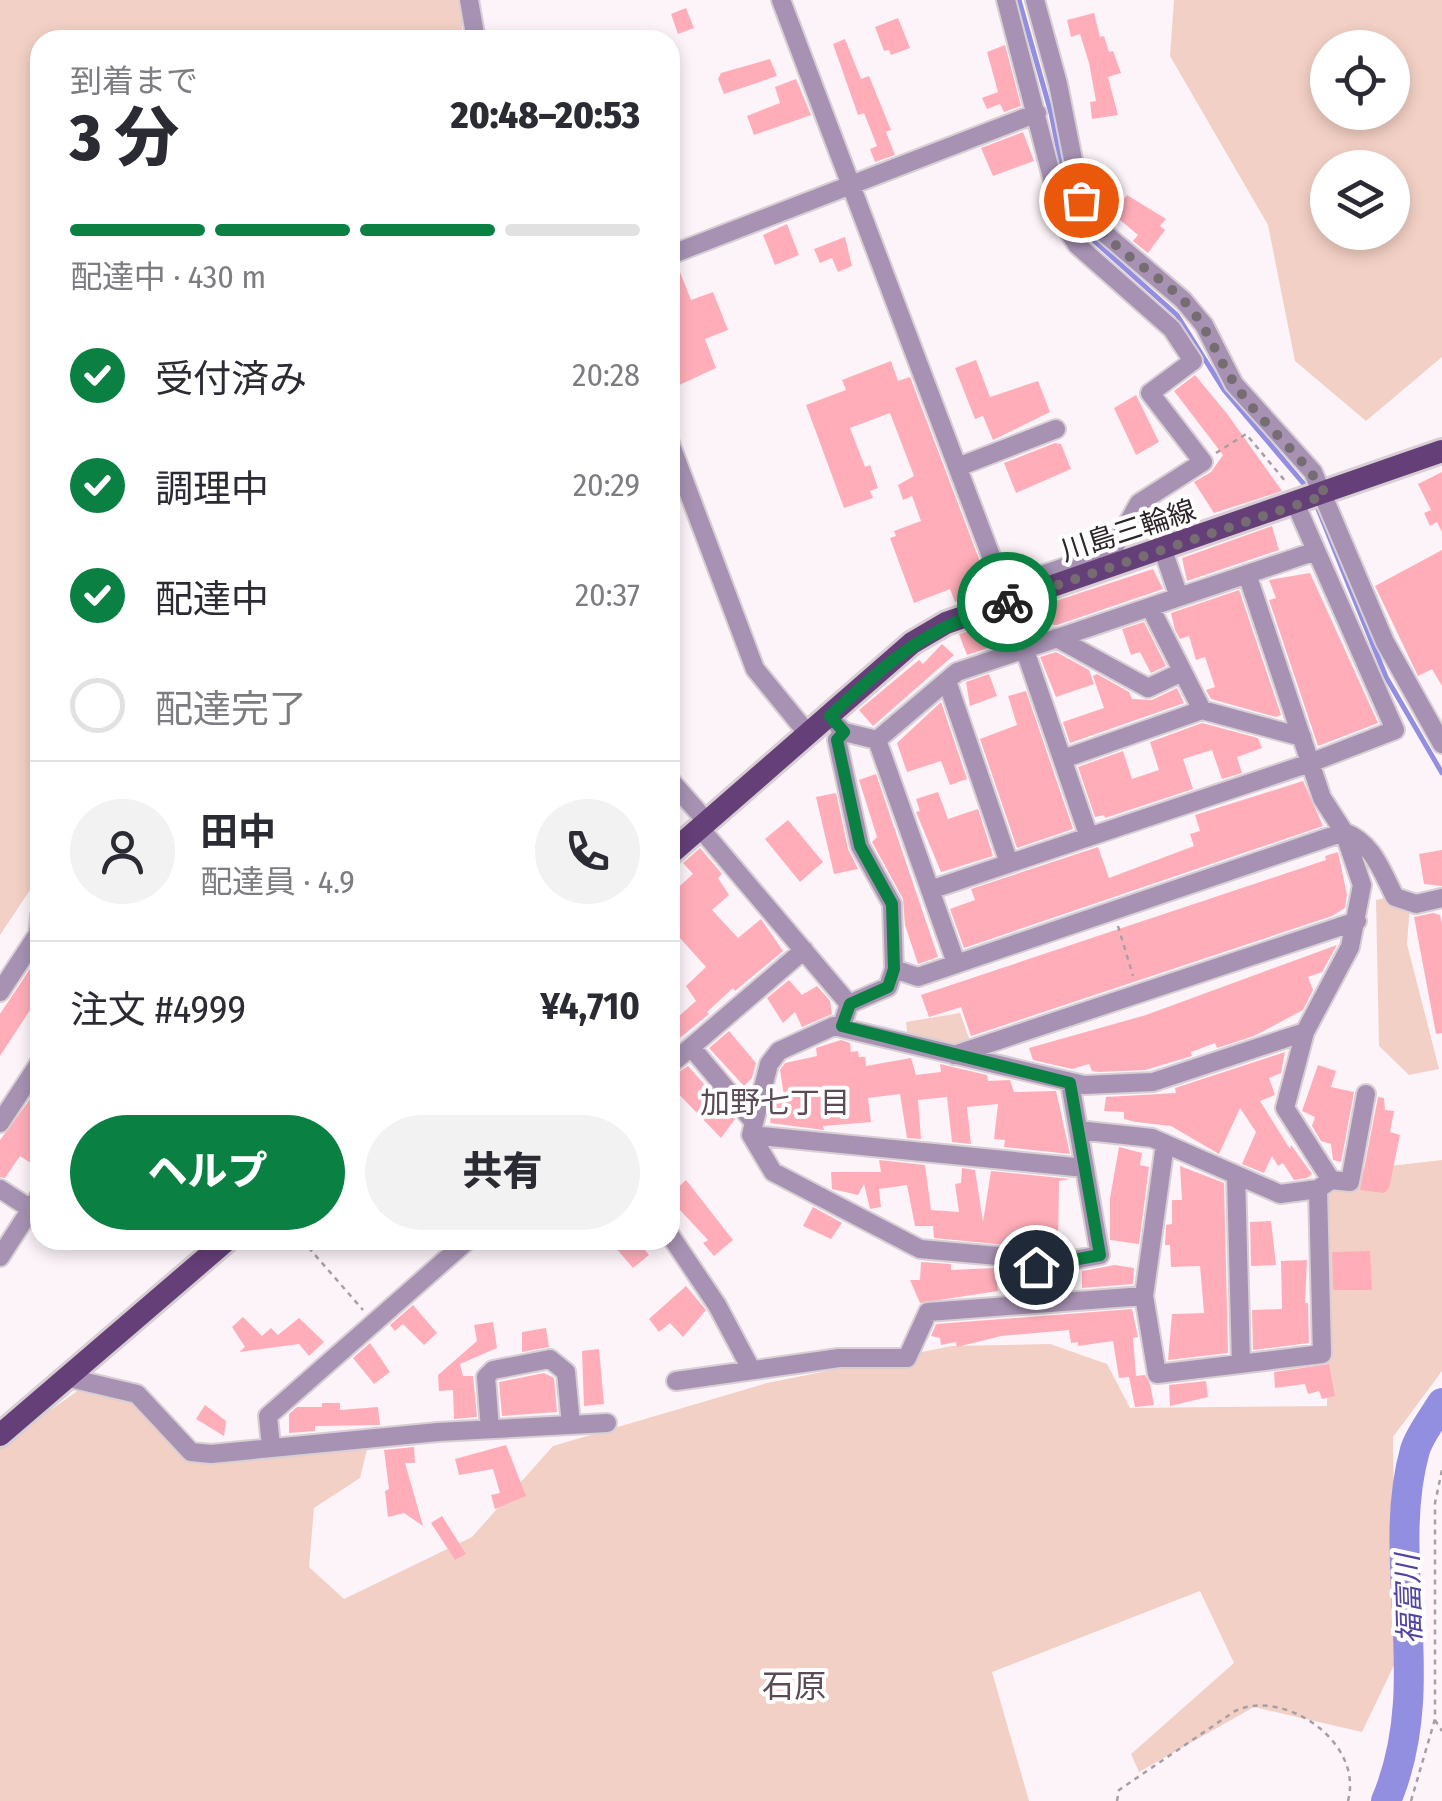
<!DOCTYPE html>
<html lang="ja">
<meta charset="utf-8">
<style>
body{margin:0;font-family:"Fira Sans Condensed","Noto Sans JP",sans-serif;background:#f2f2f3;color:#2b2b33;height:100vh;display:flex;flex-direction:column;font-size:38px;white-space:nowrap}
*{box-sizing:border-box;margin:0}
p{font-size:32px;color:#7c7c81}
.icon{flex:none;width:55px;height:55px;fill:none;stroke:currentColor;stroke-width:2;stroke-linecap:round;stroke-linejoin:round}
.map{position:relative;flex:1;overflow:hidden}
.details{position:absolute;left:30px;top:30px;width:650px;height:1220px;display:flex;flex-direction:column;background:#fff;border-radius:30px;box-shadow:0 5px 15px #0003}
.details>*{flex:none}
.tools{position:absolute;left:1310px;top:30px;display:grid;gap:20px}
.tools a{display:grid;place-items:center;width:100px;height:100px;border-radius:50%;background:#fff;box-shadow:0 5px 15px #0003;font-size:50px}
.pin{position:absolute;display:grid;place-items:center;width:85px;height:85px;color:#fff;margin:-42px;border:5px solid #fff;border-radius:50%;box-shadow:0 2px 10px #0007}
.courier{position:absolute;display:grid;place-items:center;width:100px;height:100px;margin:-50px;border:8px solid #0b8043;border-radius:50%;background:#fff;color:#222;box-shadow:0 2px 12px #0007}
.headline em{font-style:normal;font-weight:800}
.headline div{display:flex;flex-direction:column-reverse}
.headline{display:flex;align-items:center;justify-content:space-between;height:170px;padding:0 40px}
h1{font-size:65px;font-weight:800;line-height:75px}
.bar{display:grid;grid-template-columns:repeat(4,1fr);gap:15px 10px;align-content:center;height:120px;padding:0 40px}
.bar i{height:12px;border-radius:8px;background:#e1e1e2}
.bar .current{background:#0b8043}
.bar p{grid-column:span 4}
.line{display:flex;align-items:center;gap:25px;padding:0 40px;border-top:2px solid #e1e1e2}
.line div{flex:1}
.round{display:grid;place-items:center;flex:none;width:105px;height:105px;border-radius:52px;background:#f2f2f3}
ol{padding:0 40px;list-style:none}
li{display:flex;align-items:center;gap:30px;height:110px}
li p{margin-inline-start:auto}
li .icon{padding:10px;border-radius:50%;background:#0b8043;color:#fff;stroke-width:4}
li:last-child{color:#7c7c81}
li i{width:55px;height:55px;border:5px solid #e1e1e2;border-radius:50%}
.action{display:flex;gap:20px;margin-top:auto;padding:20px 40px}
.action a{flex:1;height:115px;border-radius:60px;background:#0b8043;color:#fff;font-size:40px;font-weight:800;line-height:115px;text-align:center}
.action a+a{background:#f2f2f3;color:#2b2b33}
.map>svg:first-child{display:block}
.green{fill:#f3d0c5;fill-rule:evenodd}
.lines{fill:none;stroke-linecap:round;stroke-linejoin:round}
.stream{stroke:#938fe0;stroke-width:5}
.river{stroke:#938fe0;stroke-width:30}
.building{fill:#ffaeb9}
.minor-casing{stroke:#d8cfd4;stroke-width:22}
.major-casing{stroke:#d8cfd4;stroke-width:28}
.path{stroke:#a79fa4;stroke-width:2.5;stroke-dasharray:5 5;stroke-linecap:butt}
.minor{stroke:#a792b3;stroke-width:18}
.major{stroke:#653f78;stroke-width:22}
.done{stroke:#766d72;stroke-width:10;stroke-dasharray:0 18}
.route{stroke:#0b8043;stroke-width:12}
.labels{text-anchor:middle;stroke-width:8;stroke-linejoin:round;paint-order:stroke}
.street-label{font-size:28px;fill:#2d252a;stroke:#fff}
.neighbourhood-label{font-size:30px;fill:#5c4a55;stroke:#fff}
.water-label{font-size:30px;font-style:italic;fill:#5144a4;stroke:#fff}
.quarter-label{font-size:32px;fill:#5c4a55;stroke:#fff}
</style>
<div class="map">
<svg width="1442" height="1801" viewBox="0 0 1442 1801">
<rect width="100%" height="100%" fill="#fdf4f9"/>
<!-- green -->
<path class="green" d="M 0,0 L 462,0 L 462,40 L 40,40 L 40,875 L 0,935 Z
M 1174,0 L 1442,0 L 1442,357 L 1366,421 L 1295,361 L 1268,225 L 1170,56 ZM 1328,48 L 1392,48 L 1392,112 L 1328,112 ZM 1328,168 L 1392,168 L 1392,232 L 1328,232 Z
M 1411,892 L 1407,944 L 1439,1069 L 1409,1075 L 1379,1046 L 1376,900 Z
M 960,1013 L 970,1041 L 950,1050 L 908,1038 L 906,1022 Z
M 1442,1160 L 1442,1371 L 1393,1437 L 1396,1661 L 1362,1732 L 1254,1707 L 1139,1772 L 1131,1754 L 1234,1663 L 1200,1591 L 992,1672 L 1029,1801 L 0,1801 L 0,1446 L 83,1387 L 138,1404 L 197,1451 L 372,1429 L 360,1478 L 314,1508 L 309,1567 L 344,1599 L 472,1537 L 553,1446 L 767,1383 L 952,1346 L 1050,1344 L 1107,1364 L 1130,1408 L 1327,1406 L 1329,1173 Z"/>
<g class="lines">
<!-- stream -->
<path class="stream" d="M 1019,0 L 1051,113 L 1070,207 L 1083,231 L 1177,315 L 1224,390 L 1309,490
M 1316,504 L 1386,677 L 1442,773"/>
<!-- river -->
<path class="river" d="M 1386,1801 C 1436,1684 1384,1560 1415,1450 C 1420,1434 1433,1418 1442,1403"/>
</g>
<!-- building -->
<path class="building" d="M 686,8 L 694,28 L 678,34 L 671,14 Z
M 1094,13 L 1100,37 L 1104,36 L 1109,52 L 1113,51 L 1121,73 L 1108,77 L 1118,115 L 1092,119 L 1090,102 L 1096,101 L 1089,63 L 1080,34 L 1071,37 L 1067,20 Z
M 898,18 L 910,48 L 891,55 L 889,50 L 884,51 L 875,27 Z
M 845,39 L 861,79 L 869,76 L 891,130 L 886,132 L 895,155 L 875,162 L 870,149 L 877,146 L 864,113 L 858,115 L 833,44 Z
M 1005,45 L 1021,106 L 1004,112 L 1000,104 L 987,109 L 982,98 L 998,92 L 987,52 Z
M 770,59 L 777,76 L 724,94 L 718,79 L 721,73 Z
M 796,79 L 811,115 L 754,135 L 747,116 L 780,103 L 775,87 Z
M 1023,132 L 1034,161 L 993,176 L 981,148 Z
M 1127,195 L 1166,219 L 1160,226 L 1165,230 L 1148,253 L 1133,241 L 1138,235 L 1113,214 Z
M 787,224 L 799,255 L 775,265 L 763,235 Z
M 845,237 L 852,266 L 838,272 L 832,258 L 820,263 L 814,249 Z
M 680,272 L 691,300 L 713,292 L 728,330 L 705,339 L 716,368 L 675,387 L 670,384 L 670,276 Z
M 976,360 L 990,397 L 1038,381 L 1050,412 L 993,440 L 983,416 L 975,419 L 955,368 Z
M 891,361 L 898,381 L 910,377 L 990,588 L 955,602 L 950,589 L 914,603 L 890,538 L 896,536 L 894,531 L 921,521 L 912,496 L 903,500 L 898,485 L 914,476 L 890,413 L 850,428 L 865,467 L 870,465 L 878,488 L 870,491 L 873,498 L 844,508 L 806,405 L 846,390 L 842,380 Z
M 1195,375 L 1228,415 L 1282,491 L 1214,513 L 1194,482 L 1211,472 L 1223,455 L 1174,391 Z
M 1136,395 L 1159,442 L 1136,455 L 1114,408 Z
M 1055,443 L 1061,444 L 1071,469 L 1016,493 L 1004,463 Z
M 1442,472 L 1442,532 L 1437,522 L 1430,526 L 1424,513 L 1431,510 L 1418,484 Z
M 1272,526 L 1279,550 L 1187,581 L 1182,558 Z
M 1442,550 L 1442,686 L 1432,669 L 1418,676 L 1375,586 Z
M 1153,569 L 1163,589 L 1057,625 L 1039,623 L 1034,608 Z
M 1310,573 L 1378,723 L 1318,746 L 1269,600 L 1276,598 L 1269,580 Z
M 1239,590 L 1281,715 L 1276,717 L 1211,699 L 1206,690 L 1215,687 L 1205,657 L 1196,660 L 1189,636 L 1180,639 L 1175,630 L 1171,613 Z
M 1001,620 L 1009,641 L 967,655 L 959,634 Z
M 1144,622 L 1166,666 L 1151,673 L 1140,652 L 1131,655 L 1122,629 Z
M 942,644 L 954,655 L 873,726 L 859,710 L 919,660 L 923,664 Z
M 1056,652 L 1089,670 L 1094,684 L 1056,697 L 1040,657 Z
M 989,674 L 997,696 L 970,706 L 966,682 Z
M 1097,674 L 1129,692 L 1132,699 L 1152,700 L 1177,688 L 1184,703 L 1070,743 L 1063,722 L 1104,708 L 1093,676 Z
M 1026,691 L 1073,829 L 1017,848 L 980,739 L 1017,725 L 1008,696 Z
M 941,702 L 967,779 L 950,785 L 941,761 L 907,772 L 897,743 Z
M 1202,723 L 1258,738 L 1262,748 L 1237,757 L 1242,773 L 1222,779 L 1212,750 L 1183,759 L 1193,789 L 1105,818 L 1104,815 L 1095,817 L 1078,767 L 1123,751 L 1132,779 L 1159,770 L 1150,742 Z
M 876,774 L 938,957 L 918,964 L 905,925 L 903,899 L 872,842 L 877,837 L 859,780 Z
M 1303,781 L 1323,826 L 964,948 L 950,909 L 975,900 L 971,889 L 1098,847 L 1109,878 L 1194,846 L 1190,834 L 1200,831 L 1195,815 Z
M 938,792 L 948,819 L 978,809 L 993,856 L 941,872 L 916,812 L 920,811 L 916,799 Z
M 836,793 L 848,849 L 858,869 L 834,874 L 816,797 Z
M 788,820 L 823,862 L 800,882 L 765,839 Z
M 700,848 L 722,874 L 718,878 L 729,895 L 712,910 L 738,938 L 761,919 L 783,951 L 735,991 L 733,988 L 707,1012 L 709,1014 L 670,1046 L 670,1009 L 678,1017 L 696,1001 L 686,986 L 706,967 L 670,927 L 670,895 L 693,874 L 683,863 Z
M 1442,850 L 1442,886 L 1424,884 L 1419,854 Z
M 1338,852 L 1347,895 L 1345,908 L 1332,916 L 971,1036 L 961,1007 L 929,1017 L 921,995 L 1326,860 L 1325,856 Z
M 1433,913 L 1440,915 L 1442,924 L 1442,1033 L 1436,1034 L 1414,917 Z
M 1337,945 L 1322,972 L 1308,977 L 1313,990 L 1303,1010 L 1254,1036 L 1217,1048 L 1215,1043 L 1191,1052 L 1192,1056 L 1145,1070 L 1098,1072 L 1092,1071 L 1089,1064 L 1072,1069 L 1033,1060 L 1029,1048 L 1146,1015 Z
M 40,954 L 40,995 L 0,1056 L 0,1014 Z
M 789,980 L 802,995 L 817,986 L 830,1001 L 832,1014 L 802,1027 L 795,1012 L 783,1023 L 767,998 Z
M 729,1031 L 756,1063 L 752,1078 L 744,1086 L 709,1048 Z
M 841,1040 L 850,1043 L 851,1052 L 858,1051 L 859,1057 L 865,1057 L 866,1066 L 911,1058 L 916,1075 L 941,1072 L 940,1064 L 987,1075 L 988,1081 L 1010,1080 L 1014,1092 L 1056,1091 L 1070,1154 L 1004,1147 L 1005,1140 L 994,1139 L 998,1104 L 967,1107 L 971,1144 L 952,1142 L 947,1097 L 918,1100 L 921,1139 L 907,1138 L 900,1094 L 868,1098 L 871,1122 L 823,1126 L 824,1130 L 770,1123 L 774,1094 L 784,1096 L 780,1070 L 785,1063 L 817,1056 L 816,1048 Z
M 1285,1052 L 1281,1073 L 1269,1078 L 1275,1095 L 1260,1101 L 1290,1149 L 1291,1145 L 1312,1174 L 1307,1178 L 1294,1180 L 1283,1163 L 1278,1166 L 1272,1156 L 1264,1173 L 1242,1164 L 1256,1132 L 1240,1108 L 1219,1154 L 1171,1126 L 1136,1122 L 1124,1119 L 1124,1112 L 1104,1111 L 1106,1097 L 1176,1093 L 1175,1088 Z
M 1318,1065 L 1336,1071 L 1331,1087 L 1354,1092 L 1341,1162 L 1333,1160 L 1331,1144 L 1321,1141 L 1312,1126 L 1315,1117 L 1302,1111 Z
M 688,1066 L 735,1119 L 721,1138 L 670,1085 L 670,1078 Z
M 34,1094 L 40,1098 L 40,1120 L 33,1131 L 40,1139 L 40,1169 L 20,1156 L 5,1178 L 0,1177 L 0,1140 Z
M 1378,1097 L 1384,1098 L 1385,1110 L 1394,1111 L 1390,1132 L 1400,1135 L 1389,1188 L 1384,1193 L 1360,1190 Z
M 1119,1147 L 1142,1153 L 1140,1165 L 1149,1167 L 1139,1244 L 1110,1240 L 1110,1198 Z
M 879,1160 L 925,1165 L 931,1210 L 959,1212 L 955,1184 L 961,1183 L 962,1168 L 975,1170 L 983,1222 L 991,1171 L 1070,1179 L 1059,1181 L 1058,1250 L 934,1238 L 933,1226 L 915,1226 L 907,1185 L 879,1189 L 881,1207 L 870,1209 L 864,1184 L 858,1195 L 832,1189 L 831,1172 L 881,1172 Z
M 1180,1166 L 1224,1183 L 1228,1353 L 1168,1360 L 1172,1314 L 1204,1313 L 1200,1266 L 1171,1267 L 1170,1245 L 1165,1245 L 1166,1225 L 1172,1224 L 1172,1200 L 1182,1200 Z
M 686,1180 L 733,1240 L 714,1256 L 703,1243 L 708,1240 L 678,1208 L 670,1214 L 670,1195 Z
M 813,1207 L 842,1223 L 831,1239 L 803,1226 Z
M 1271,1221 L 1276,1265 L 1251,1266 L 1250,1222 Z
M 609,1240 L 637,1240 L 649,1255 L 633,1268 Z
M 1370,1251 L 1372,1290 L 1333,1290 L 1332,1252 Z
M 1307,1260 L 1305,1303 L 1308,1303 L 1309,1343 L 1253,1350 L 1252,1310 L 1282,1309 L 1281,1261 Z
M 921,1262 L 951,1264 L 951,1270 L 995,1268 L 998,1291 L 920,1303 L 910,1280 L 920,1280 Z
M 1115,1265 L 1134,1268 L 1133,1284 L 1082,1288 L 1082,1271 Z
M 686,1286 L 706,1310 L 683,1337 L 670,1323 L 659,1332 L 649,1319 Z
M 413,1305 L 437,1333 L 424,1345 L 403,1324 L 395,1331 L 390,1325 Z
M 1132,1309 L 1138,1337 L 1133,1338 L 1136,1376 L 1145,1375 L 1150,1384 L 1154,1405 L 1135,1407 L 1129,1377 L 1119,1378 L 1113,1341 L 1078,1346 L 1078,1342 L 1071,1343 L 1069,1330 L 1001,1336 L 957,1347 L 956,1342 L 941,1345 L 940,1338 L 931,1336 L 936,1324 Z
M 243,1317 L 262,1336 L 271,1328 L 278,1335 L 299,1318 L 324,1342 L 309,1356 L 299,1344 L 239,1352 L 245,1347 L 232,1327 Z
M 493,1322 L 497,1348 L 460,1364 L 463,1376 L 473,1376 L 477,1417 L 454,1419 L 453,1390 L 439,1391 L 438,1375 L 477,1341 L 474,1325 Z
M 546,1328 L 549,1347 L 522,1352 L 522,1332 Z
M 370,1343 L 390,1372 L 374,1384 L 353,1358 Z
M 599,1349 L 604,1404 L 584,1406 L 582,1351 Z
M 1329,1364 L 1335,1396 L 1322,1399 L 1319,1391 L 1308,1394 L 1305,1384 L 1275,1388 L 1274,1372 Z
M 544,1373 L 554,1378 L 557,1412 L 502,1416 L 499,1382 Z
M 1206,1381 L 1208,1397 L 1170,1406 L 1169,1385 Z
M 322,1403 L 340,1403 L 340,1410 L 378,1407 L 380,1425 L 315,1426 L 315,1431 L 289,1433 L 289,1414 L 297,1407 L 322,1407 Z
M 205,1405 L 226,1421 L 224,1436 L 196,1419 Z
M 506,1445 L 526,1496 L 495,1509 L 491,1495 L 500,1493 L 493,1469 L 459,1475 L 455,1459 Z
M 414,1447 L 415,1463 L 405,1463 L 423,1526 L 404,1513 L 388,1517 L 385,1491 L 389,1489 L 384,1450 Z
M 442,1516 L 466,1554 L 455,1560 L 431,1523 Z"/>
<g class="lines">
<!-- minor casing -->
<g class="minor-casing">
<path id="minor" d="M 469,0 L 476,40
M 781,0 L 1008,601 L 1089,837
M 1035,0 L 1058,84 L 1081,200 L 1090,221 L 1183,300 L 1204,325 L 1234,384 L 1313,472 L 1385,642 L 1442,744
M 670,255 L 1037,113
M 670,443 L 755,669 L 808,734
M 958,467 L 1056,429
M 1163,550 L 1179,597
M 1247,574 L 1322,798 L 1344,832 L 1362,885 L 1350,947 L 1305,1032 L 1285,1108 L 1331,1180
M 1004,588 L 1106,553 L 1115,546 L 1139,503 L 1203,462 L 1150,393 L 1193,361 L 1172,329 L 1077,245 L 1064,224 L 1006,0
M 1150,607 L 1202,710 L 1302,737
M 1057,638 L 1148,688 L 1182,672
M 947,681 L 1009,863
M 838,726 L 844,732 L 877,740 L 956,963
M 877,740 L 957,672 L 1316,551
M 1063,759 L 1202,710
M 670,780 L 707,822
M 700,828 L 849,1004
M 930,890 L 1310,763 L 1395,730 L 1296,505
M 894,969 L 918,977 L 1344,832 C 1373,843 1381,870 1395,897 L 1416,904 L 1442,898
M 0,992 L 38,934 L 40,915
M 842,1026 L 849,1004 L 888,987 L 894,969 L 892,904 L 860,846 L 837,740 L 844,732
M 691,1047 L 753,1121
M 954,1055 L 1357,921
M 670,1065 L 804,950
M 1070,1083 L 1100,1255 L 1036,1267 L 998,1256 L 920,1249 L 773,1172 L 751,1135 L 769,1064 L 779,1051 L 834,1026 L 1084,1085 L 1153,1082 L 1305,1032
M 0,1123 L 40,1062
M 1078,1130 L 1152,1138 L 1280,1194 L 1318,1189 L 1331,1180 L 1350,1182 L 1366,1094
M 751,1135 L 1085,1168
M 1165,1144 L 1144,1296 L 1157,1374 L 1322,1354 L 1318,1189
M 1236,1175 L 1241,1364
M 0,1189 L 31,1209
M 670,1235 L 717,1305 L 751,1369
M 0,1257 L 40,1195
M 65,1377 L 137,1394 L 191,1452 L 211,1454 L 438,1432 L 607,1423
M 676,1381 L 839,1358 L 907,1358 L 928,1312 L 1144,1296
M 490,1429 L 486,1377 L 493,1370 L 550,1359 L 566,1372 L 571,1425
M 271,1446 L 268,1416 L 468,1240"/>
</g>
<!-- major casing -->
<g class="major-casing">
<path id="major" d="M 670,854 L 912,643 L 946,623 L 1442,451
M 0,1435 L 227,1240"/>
</g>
<!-- path -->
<path class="path" d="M 1216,453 L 1246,434 L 1286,482
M 1118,926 L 1133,976
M 302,1240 L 363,1310
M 1435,1720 L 1442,1731
M 1117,1801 L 1119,1790 L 1235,1711 C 1283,1688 1364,1741 1348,1801
M 1411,1801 L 1435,1719 L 1435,1503 L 1442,1470"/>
<!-- minor -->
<use href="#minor" class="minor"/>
<!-- major -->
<use href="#major" class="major"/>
</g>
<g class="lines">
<!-- done -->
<path class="done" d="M 1007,602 L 1326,495 C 1301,452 1259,423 1233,381 C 1216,355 1207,326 1185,302 C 1150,266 1102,247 1081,200"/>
<!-- route -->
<path class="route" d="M 1007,602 C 922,631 895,656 830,716 L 844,732 L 837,740 L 860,846 L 892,904 L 894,969 L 888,987 L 850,1004 L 842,1026 L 1070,1083 L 1100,1255 L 1036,1267"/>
</g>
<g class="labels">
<!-- street labels -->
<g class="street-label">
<text transform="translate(1128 530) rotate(-18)" y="10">川島三輪線</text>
</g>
<!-- neighbourhood labels -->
<g class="neighbourhood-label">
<text x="775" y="1113">加野七丁目</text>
</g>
<!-- water labels -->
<g class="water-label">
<text transform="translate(1409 1599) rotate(-92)" y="10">福富川</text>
</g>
<!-- quarter labels -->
<g class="quarter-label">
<text x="794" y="1697">石原</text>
</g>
</g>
</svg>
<div class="tools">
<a><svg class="icon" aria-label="locate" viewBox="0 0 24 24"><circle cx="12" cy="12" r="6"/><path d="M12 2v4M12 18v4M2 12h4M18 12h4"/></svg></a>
<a><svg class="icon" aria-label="layers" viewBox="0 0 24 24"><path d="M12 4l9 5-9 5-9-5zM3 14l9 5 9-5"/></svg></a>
</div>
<div class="pin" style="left:1081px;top:200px;background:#ea580c"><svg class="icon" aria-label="bag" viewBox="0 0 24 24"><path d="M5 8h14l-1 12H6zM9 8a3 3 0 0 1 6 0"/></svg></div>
<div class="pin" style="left:1036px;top:1267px;background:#1f2937"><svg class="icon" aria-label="home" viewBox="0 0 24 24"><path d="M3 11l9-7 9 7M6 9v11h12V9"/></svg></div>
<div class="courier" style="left:1007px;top:602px"><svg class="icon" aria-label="bike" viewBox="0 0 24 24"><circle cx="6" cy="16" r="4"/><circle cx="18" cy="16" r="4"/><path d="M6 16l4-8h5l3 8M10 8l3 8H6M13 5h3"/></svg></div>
<section class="details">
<div class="headline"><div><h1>3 分</h1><p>到着まで</p></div><em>20:48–20:53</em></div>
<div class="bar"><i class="current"></i><i class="current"></i><i class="current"></i><i></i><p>配達中 · 430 m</p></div>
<ol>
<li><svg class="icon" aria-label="check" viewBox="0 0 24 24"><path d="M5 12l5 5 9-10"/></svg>受付済み<p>20:28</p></li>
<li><svg class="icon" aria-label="check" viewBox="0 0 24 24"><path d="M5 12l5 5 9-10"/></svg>調理中<p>20:29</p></li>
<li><svg class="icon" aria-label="check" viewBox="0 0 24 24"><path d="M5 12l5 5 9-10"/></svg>配達中<p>20:37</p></li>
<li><i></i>配達完了</li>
</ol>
<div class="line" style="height:180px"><a class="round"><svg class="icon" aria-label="person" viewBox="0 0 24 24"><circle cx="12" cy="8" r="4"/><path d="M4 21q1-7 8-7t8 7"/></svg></a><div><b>田中</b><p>配達員 · 4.9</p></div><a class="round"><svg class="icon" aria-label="phone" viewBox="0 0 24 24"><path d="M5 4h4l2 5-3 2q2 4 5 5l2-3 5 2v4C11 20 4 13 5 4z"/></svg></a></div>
<div class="line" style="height:130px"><div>注文 #4999</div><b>¥4,710</b></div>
<div class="action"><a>ヘルプ</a><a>共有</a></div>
</section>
</div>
